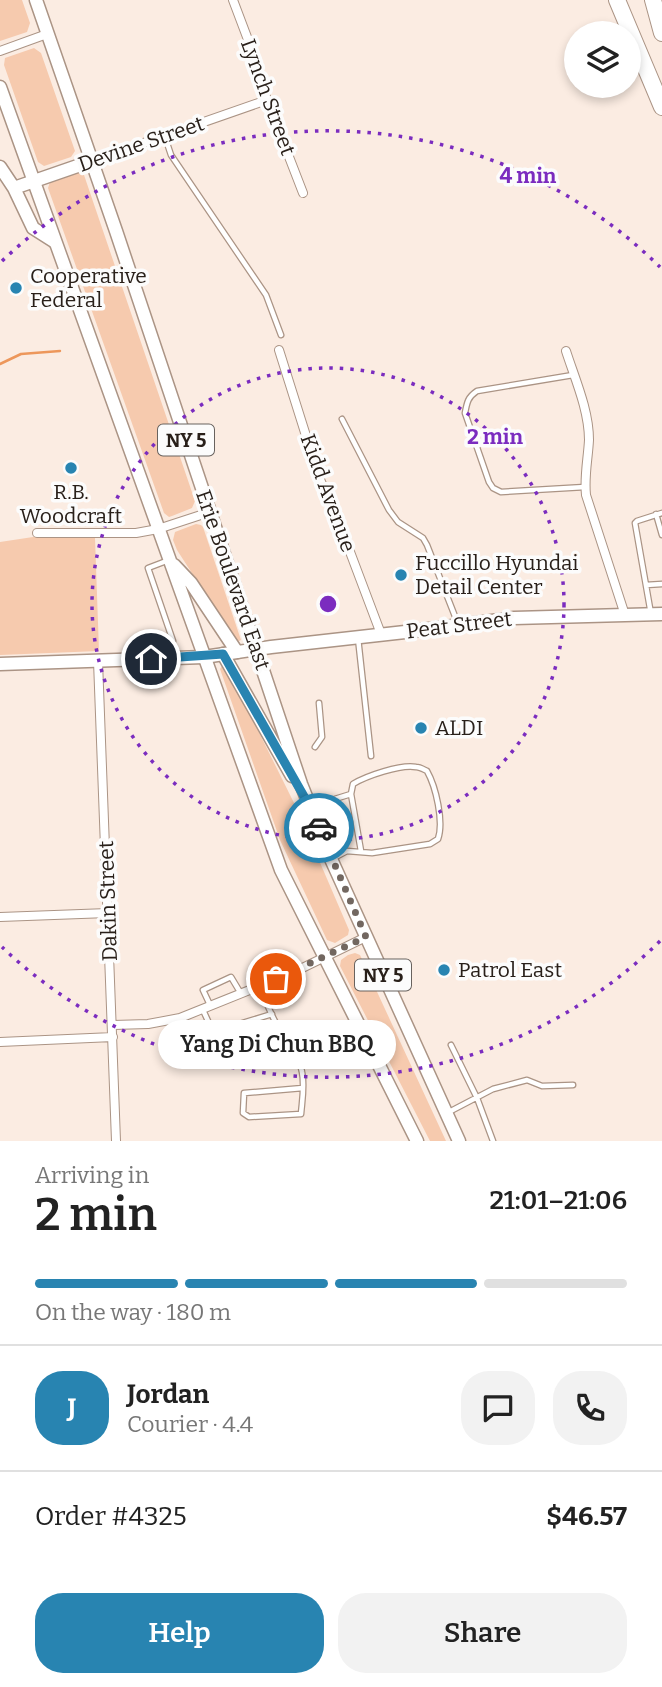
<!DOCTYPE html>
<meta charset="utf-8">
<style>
body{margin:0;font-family:Bitter,serif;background:#f2f2f2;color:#222;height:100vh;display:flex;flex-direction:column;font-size:26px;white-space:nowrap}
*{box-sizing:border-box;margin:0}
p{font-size:23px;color:#767676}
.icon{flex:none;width:38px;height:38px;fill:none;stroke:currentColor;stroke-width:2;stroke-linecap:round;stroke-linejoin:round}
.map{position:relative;height:1141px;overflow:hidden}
.sheet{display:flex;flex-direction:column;background:#fff;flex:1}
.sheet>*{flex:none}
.tools{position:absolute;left:564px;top:21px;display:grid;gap:14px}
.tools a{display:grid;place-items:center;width:77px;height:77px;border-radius:50%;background:#fff;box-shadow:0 4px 10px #0003;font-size:35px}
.pin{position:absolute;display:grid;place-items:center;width:60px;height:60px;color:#fff;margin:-30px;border:4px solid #fff;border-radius:50%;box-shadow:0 2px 7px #0007}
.courier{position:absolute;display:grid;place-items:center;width:70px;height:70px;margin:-35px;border:5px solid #2884b1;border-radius:50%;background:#fff;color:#222;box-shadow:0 2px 9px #0007}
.bubble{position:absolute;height:49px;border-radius:24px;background:#fff;box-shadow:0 4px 10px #0003;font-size:23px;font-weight:600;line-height:49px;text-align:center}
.overview em{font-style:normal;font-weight:600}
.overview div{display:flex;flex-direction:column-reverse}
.overview{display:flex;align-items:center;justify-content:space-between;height:119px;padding:0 35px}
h1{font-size:46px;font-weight:600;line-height:52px}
.bar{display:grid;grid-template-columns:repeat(4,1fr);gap:10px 7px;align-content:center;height:84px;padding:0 35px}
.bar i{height:9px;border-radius:5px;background:#e0e0e0}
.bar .active{background:#2884b1}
.bar p{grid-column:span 4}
.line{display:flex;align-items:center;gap:18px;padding:0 35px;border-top:2px solid #e0e0e0}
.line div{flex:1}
.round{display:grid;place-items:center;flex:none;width:74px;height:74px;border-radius:28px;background:#f2f2f2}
.action{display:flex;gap:14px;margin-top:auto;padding:14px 35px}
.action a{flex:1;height:80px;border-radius:28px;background:#2884b1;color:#fff;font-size:28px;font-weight:600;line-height:80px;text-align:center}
.action a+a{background:#f2f2f2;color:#222}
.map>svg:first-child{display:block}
.green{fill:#f6caae}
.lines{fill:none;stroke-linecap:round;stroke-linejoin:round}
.stream{stroke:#ed975b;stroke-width:2.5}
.lane-casing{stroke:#ab9485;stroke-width:7}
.street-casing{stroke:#ab9485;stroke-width:10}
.secondary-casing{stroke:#ab9485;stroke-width:15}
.primary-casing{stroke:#ab9485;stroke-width:15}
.highway-casing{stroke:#ab9485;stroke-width:18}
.lane{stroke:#fff;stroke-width:4.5}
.street{stroke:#fff;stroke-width:8}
.secondary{stroke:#fff;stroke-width:12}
.primary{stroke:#fff;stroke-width:12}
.highway{stroke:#fff;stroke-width:16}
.done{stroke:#726760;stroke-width:7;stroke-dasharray:0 12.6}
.route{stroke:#2884b1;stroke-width:9}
.ring{fill:none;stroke:#7b2cbf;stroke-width:3.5;stroke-dasharray:3.5 7}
.poi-dot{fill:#2884b1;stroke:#fcfcfc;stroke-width:2.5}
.labels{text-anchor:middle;stroke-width:7;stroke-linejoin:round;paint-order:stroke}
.shield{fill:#fcfcfc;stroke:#68625e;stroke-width:2}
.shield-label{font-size:19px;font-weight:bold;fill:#29201a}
.street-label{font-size:21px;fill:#29201a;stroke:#fcfcfc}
.poi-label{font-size:21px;fill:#29201a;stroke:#fcfcfc;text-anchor:start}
.centre{fill:#7b2cbf;stroke:#fcfcfc;stroke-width:3.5}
.ring-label{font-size:21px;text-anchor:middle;font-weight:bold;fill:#7b2cbf;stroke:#fcfcfc;stroke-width:7;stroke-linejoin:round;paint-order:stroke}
</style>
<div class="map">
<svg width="662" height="1141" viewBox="0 0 662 1141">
<rect width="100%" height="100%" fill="#fbece2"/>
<!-- green -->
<path class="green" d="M 0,0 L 22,0 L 30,23 L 27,32 L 0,41 Z
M 34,48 L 41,53 L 75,151 L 71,157 L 44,166 L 38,162 L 4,65 L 5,58 Z
M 76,172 L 84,175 L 195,501 L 192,508 L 172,516 L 169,517 L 164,513 L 48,188 L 50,182 Z
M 196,524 L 201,525 L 203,527 L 241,640 L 239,641 L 235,640 L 177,550 L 173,540 L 175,532 Z
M 33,537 L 95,538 L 99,651 L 0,655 L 0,542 Z
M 222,666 L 225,666 L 228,670 L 297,809 L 349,930 L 348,935 L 335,943 L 327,940 L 280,840 L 220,669 Z
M 355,953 L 360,955 L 446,1141 L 430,1141 L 340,966 L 341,960 L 348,955 Z"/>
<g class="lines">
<!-- stream -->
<path class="stream" d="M 0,364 L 21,354 L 60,351"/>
<!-- lane casing -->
<g class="lane-casing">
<path id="lane" d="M 165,137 L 171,155 L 266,295 L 281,335
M 573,375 L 477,391 C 468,397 467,402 465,413 L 489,482 L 493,488 L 501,492 L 585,487
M 342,419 L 389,510 L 398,522 L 423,538 L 427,545 L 458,624
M 656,514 L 662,535
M 646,585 L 662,584
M 651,614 L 635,523 L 637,521 L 662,513
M 358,638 L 371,756
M 143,658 L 142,639 L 173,641 L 148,568 L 169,560
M 315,747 L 322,737 L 319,703
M 312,806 L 351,794
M 332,859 L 347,851 L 372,853 L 430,844 L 438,839 C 444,822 436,787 427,771 C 423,769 420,767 416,767 C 401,764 366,776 353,784 L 351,794 L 361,851
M 259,986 C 265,998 276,1029 285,1037 C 288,1040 291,1039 296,1039 L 356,1021
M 210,1005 L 203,990 L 231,977 L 240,992
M 203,1010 L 213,1032 L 272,1014
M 289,1039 C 293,1050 300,1061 302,1072 C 305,1086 302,1101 301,1114 L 249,1117 L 243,1113 L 244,1093 L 303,1088
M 451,1045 L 477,1098 L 493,1141
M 447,1113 L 493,1089 L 527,1080 L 542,1086 L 573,1085"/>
</g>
<!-- street casing -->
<g class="street-casing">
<path id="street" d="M 233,0 L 250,45 L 267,100 L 303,193
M 0,51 L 47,34
M 92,161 L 267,100
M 279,350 L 319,477 L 344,536 L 381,634
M 566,351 C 575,379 589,410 589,440 C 588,459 584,476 586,495 L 625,615
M 37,533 L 136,533 L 158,529 L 210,512
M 98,661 L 116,1141
M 0,917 L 108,913
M 113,1025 L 148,1024 L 180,1018 L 292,973 L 366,937
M 0,1042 L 113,1037"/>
</g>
<!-- secondary casing -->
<g class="secondary-casing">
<path id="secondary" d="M 0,167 L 14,188 L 33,228 L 55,242
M 14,188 L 92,161
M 0,664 L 204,657 L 271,647 L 414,631 L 514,618 L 662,614"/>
</g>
<!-- primary casing -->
<g class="primary-casing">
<path id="primary" d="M 36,0 L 116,231 L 301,784 L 331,859 L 459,1141
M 0,87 L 281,870 L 417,1141
M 174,565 L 191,583 L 237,652
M 223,654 L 292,776"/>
</g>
<!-- highway casing -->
<g class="highway-casing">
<path id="highway" d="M 617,0 L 662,107
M 653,0 L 662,33"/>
</g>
<!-- lane -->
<use href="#lane" class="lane"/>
<!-- street -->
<use href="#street" class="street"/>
<!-- secondary -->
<use href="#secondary" class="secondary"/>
<!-- primary -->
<use href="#primary" class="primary"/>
<!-- highway -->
<use href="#highway" class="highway"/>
</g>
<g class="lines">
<!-- done -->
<path class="done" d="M 276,979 L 366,937 L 319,828"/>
<!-- route -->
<path class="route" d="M 151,659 L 223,654 L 310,807 L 319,828"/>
</g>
<!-- distance rings -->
<g class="ring">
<circle cx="328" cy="604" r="236"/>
<path d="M660 941A473 473 0 0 1 2 947M2 261A473 473 0 0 1 660 267"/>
</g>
<!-- markers -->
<g class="poi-dot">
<circle cx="16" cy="288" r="7"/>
<circle cx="71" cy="468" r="7"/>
<circle cx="401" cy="575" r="7"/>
<circle cx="421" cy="728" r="7"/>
<circle cx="444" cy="970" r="7"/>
</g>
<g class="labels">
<!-- shield labels -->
<g class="shield">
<rect x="158" y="424.5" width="56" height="31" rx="5"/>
<rect x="355" y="959.5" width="56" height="31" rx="5"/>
</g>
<g class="shield-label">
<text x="186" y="447">NY 5</text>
<text x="383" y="982">NY 5</text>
</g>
<!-- street labels -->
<g class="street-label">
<text transform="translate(268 97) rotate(70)" y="7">Lynch Street</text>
<text transform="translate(141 144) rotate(-19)" y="7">Devine Street</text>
<text transform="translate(328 493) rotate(70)" y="7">Kidd Avenue</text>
<text transform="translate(233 580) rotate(71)" y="7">Erie Boulevard East</text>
<text transform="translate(459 625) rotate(-7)" y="7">Peat Street</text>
<text transform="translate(108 901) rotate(-92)" y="7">Dakin Street</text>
</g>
<!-- poi labels -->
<g class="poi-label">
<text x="30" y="283">Cooperative<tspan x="30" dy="24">Federal</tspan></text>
<text x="71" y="499" text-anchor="middle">R.B.<tspan x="71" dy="24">Woodcraft</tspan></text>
<text x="415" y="570">Fuccillo Hyundai<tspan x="415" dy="24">Detail Center</tspan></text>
<text x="435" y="735">ALDI</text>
<text x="458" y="977">Patrol East</text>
</g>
</g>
<circle cx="328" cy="604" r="10" class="centre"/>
<g class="ring-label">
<text x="528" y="183">4 min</text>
<text x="495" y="444">2 min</text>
</g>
</svg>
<div class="tools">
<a><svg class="icon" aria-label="layers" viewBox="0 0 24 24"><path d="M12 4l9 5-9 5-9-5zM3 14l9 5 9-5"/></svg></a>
</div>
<div class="pin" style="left:276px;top:979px;background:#ea580c"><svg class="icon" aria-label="bag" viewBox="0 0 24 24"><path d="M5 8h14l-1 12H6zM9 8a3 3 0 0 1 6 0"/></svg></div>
<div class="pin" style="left:151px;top:659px;background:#1f2937"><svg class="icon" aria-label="home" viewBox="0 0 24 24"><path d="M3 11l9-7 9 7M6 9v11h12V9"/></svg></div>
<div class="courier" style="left:319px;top:828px"><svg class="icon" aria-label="car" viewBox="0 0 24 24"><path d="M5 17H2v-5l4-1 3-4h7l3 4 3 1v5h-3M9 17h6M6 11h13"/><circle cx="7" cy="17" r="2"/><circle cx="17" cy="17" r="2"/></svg></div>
<div class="bubble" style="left:158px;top:1020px;width:238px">Yang Di Chun BBQ</div>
</div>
<section class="sheet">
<div class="overview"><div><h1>2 min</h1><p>Arriving in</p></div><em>21:01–21:06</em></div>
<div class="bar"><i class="active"></i><i class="active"></i><i class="active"></i><i></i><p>On the way · 180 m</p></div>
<div class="line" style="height:126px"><b class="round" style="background:#2884b1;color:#fff">J</b><div><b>Jordan</b><p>Courier · 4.4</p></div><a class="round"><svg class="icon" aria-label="chat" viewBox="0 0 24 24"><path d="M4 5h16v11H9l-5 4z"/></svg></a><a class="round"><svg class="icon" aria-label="phone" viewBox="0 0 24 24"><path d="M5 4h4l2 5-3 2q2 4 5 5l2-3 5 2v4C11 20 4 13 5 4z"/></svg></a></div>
<div class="line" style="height:91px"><div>Order #4325</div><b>$46.57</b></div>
<div class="action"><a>Help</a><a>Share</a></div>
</section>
